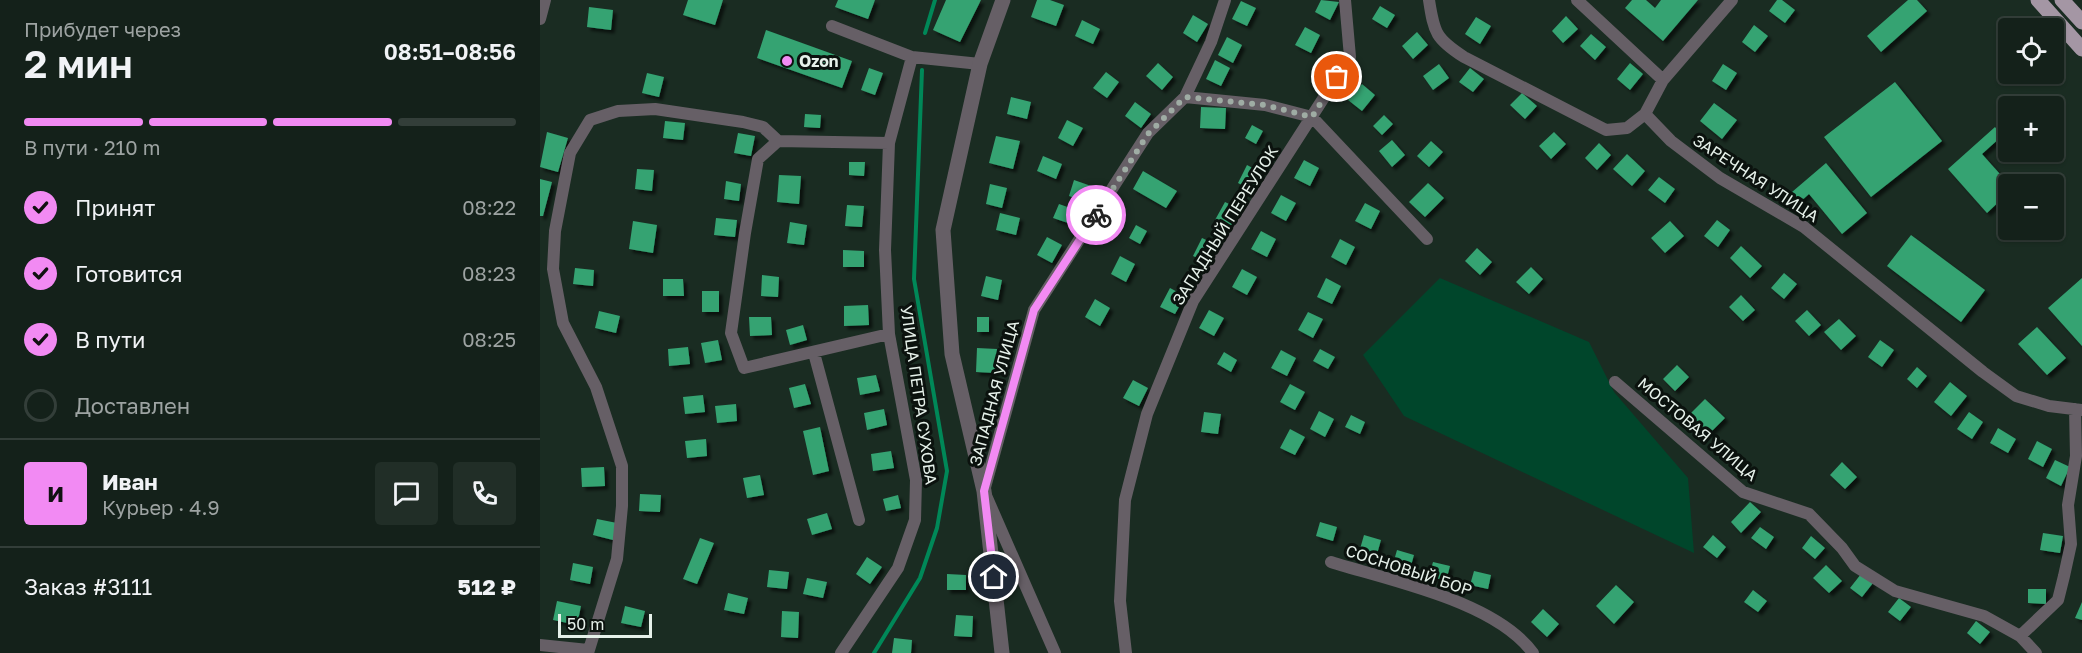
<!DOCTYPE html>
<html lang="ru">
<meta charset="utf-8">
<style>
body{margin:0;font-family:"Golos Text",sans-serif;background:#212e27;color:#f1f3f6;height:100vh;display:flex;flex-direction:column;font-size:22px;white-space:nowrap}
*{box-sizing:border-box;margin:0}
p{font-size:20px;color:#9da3a2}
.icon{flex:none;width:33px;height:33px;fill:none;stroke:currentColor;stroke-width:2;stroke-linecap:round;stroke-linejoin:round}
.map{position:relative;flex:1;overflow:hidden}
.details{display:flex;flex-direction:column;background:#14211a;width:540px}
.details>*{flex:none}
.buttons{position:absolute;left:1458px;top:18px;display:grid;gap:12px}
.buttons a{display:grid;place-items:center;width:66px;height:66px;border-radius:6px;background:#14211a;box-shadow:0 2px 4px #0004,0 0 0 2px #333e39;font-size:30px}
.scale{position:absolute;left:18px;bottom:15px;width:94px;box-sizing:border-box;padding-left:6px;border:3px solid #e6f1ea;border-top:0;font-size:16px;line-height:21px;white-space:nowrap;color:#e6f1ea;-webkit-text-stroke:4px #0b120e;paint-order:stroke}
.pin{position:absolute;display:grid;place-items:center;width:51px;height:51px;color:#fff;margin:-26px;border:3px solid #fff;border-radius:50%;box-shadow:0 2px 6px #0007}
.courier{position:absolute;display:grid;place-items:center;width:60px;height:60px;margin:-30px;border:4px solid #f28af3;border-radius:50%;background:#fff;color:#222;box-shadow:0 2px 8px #0007}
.summary em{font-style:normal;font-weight:600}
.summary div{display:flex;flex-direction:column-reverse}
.summary{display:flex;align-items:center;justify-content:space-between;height:102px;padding:0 24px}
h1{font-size:39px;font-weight:600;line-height:45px}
.bar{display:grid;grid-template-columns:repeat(4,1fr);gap:9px 6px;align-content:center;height:72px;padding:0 24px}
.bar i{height:8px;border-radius:4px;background:#333e39}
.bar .active{background:#f28af3}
.bar p{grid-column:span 4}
.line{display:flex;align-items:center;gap:15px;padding:0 24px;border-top:2px solid #333e39}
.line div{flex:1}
.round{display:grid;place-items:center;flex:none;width:63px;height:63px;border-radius:6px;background:#212e27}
ol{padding:0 24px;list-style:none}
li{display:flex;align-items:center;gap:18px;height:66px}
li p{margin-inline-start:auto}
li .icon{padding:6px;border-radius:50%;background:#f28af3;color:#111;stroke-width:4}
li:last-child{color:#9da3a2}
li i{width:33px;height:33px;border:3px solid #333e39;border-radius:50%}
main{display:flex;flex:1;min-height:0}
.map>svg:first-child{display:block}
.green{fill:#00462b}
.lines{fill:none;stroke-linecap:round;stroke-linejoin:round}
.stream{stroke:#008858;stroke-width:4}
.building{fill:#34a372;filter:url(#shadow)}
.minor{stroke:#665f66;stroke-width:12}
.tertiary{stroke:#665f66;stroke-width:15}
.primary{stroke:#a496a4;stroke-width:15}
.done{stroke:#9faca4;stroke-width:6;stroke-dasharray:0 10.8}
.route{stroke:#f28af3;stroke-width:8}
.poi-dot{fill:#f28af3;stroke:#0b120e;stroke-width:2}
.labels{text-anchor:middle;stroke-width:6;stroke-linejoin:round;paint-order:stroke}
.poi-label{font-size:16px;font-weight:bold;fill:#e6f1ea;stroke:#0b120e;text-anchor:start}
.street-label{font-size:16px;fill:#e6f1ea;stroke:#0b120e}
</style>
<main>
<section class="details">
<div class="summary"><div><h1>2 мин</h1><p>Прибудет через</p></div><em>08:51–08:56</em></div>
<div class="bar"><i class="active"></i><i class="active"></i><i class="active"></i><i></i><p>В пути · 210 m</p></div>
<ol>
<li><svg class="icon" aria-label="check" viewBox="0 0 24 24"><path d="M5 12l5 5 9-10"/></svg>Принят<p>08:22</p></li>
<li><svg class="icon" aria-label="check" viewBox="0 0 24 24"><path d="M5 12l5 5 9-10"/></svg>Готовится<p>08:23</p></li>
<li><svg class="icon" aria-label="check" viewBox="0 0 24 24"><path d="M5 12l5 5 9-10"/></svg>В пути<p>08:25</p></li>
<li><i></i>Доставлен</li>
</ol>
<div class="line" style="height:108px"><b class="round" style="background:#f28af3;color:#111">И</b><div><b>Иван</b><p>Курьер · 4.9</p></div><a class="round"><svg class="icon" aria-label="chat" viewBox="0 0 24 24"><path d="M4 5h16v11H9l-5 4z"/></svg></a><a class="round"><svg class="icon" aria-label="phone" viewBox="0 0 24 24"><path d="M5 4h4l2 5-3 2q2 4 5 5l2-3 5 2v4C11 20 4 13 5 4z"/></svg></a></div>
<div class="line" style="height:78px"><div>Заказ #3111</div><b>512 ₽</b></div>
</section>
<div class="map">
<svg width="1542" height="653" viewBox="0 0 1542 653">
<defs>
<filter id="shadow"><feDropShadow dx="3.5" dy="3.5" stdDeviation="1.5" flood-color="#0009"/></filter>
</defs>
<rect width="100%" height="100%" fill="#1a2c22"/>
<!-- green -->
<path class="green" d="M 900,278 L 1049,342 L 1074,392 L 1148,478 L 1154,553 L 864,416 L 823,355 Z"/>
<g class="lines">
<!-- stream -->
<path class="stream" d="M 385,33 L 395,0
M 334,653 L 380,578 L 397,528 L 407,471 L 374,279 L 382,70"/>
</g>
<!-- building -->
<path class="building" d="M 148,0 L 183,0 L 175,25 L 143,15 Z
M 298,0 L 335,0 L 328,19 L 295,7 Z
M 406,0 L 441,0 L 420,42 L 393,30 Z
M 497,0 L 510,0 L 524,5 L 516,26 L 491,17 Z
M 781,0 L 799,2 L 790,20 L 775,12 Z
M 1092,0 L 1106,0 L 1115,8 L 1121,0 L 1158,0 L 1123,41 L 1085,8 Z
M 1237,0 L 1242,0 L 1255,10 L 1245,23 L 1229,11 Z
M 1368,0 L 1377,0 L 1387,11 L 1341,52 L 1327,36 Z
M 701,1 L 716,8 L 707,26 L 692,19 Z
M 840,6 L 855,15 L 847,28 L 832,19 Z
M 49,7 L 73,10 L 71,30 L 47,27 Z
M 653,15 L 668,24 L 657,42 L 643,33 Z
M 1026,16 L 1038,29 L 1023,43 L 1012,31 Z
M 936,17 L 951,26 L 940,44 L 925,34 Z
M 542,20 L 560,29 L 553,44 L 535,36 Z
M 1214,25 L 1228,36 L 1215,52 L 1202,42 Z
M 765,27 L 780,35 L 771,53 L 755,45 Z
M 226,30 L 312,61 L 302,88 L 217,58 Z
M 877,32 L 888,45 L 873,59 L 862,46 Z
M 1051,34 L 1066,47 L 1055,60 L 1040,46 Z
M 687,37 L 702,45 L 693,63 L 678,55 Z
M 675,60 L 690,68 L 681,86 L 666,79 Z
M 618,63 L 633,77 L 622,90 L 606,76 Z
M 1090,63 L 1103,74 L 1090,90 L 1077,79 Z
M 899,64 L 909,78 L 893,90 L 883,76 Z
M 1183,64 L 1197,73 L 1186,90 L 1172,81 Z
M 329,68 L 343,73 L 335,95 L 321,90 Z
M 930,68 L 944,79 L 933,92 L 919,82 Z
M 566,72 L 579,82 L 567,98 L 553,88 Z
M 107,73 L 124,77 L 119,97 L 102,93 Z
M 1355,82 L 1402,141 L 1331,197 L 1284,137 Z
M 822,84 L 835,95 L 822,111 L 808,100 Z
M 982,93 L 997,106 L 985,119 L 970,105 Z
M 471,97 L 491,102 L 487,119 L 467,114 Z
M 595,102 L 611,114 L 601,128 L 585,116 Z
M 1174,103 L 1197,120 L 1182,139 L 1160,121 Z
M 661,107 L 686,108 L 685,129 L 660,128 Z
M 265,114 L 281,115 L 280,128 L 264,127 Z
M 844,115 L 853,124 L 842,135 L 833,126 Z
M 527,120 L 543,128 L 533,146 L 518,138 Z
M 125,121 L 145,123 L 143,140 L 123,138 Z
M 712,125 L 723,131 L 716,144 L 705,138 Z
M 1455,127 L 1462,136 L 1442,154 L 1468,183 L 1468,193 L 1447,213 L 1408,169 Z
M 7,132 L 28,138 L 18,172 L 0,167 Z
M 1014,132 L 1026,144 L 1011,159 L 999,146 Z
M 198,133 L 215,136 L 211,156 L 194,153 Z
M 456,136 L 480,141 L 473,169 L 449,163 Z
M 852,140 L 865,155 L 852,167 L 839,151 Z
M 891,141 L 903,152 L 889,167 L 877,156 Z
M 1059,143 L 1071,155 L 1057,170 L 1045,158 Z
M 1087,154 L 1105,171 L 1092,186 L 1073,169 Z
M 503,156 L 522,164 L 516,179 L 497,171 Z
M 764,160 L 779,168 L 770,186 L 754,178 Z
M 309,162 L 325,162 L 324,176 L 309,175 Z
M 1286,163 L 1327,213 L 1302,234 L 1269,194 L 1260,202 L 1252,192 Z
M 707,165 L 722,173 L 713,191 L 698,183 Z
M 97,169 L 114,170 L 112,191 L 95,189 Z
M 603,171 L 637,191 L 626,208 L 593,189 Z
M 239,175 L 261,176 L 259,204 L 237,202 Z
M 1119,177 L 1135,189 L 1125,203 L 1108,190 Z
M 0,179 L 12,182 L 3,216 L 0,216 Z
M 534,180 L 554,187 L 548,203 L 529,196 Z
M 186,181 L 201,184 L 199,201 L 184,199 Z
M 888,183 L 904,198 L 885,217 L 869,202 Z
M 450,184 L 467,188 L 462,208 L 446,204 Z
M 741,195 L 756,203 L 746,221 L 731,213 Z
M 685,202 L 700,209 L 690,227 L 675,220 Z
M 825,203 L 840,211 L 831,229 L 815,221 Z
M 519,204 L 536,210 L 531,224 L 513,218 Z
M 307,205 L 324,206 L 322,227 L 305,226 Z
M 460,213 L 480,218 L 476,235 L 456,230 Z
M 176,218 L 197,220 L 195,237 L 174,235 Z
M 1177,220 L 1190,230 L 1178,247 L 1164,236 Z
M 93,221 L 117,225 L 113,253 L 89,249 Z
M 1130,221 L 1144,236 L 1125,253 L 1111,238 Z
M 250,222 L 267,225 L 264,245 L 247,243 Z
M 596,225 L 607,231 L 600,244 L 589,238 Z
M 721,231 L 736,239 L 727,257 L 711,249 Z
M 1371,235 L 1445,290 L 1421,322 L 1347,266 Z
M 507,237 L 522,245 L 512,263 L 497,255 Z
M 662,238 L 677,245 L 668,263 L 653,256 Z
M 800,239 L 815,247 L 806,265 L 791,257 Z
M 1201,246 L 1222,266 L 1210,278 L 1190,258 Z
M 937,248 L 952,262 L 940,275 L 925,261 Z
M 303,250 L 324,251 L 324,267 L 303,267 Z
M 580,256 L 595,264 L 586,282 L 571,274 Z
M 991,267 L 1003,279 L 989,294 L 976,282 Z
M 35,268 L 54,270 L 53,286 L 33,284 Z
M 702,269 L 717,277 L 707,295 L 692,287 Z
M 1244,273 L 1257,284 L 1244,299 L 1231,288 Z
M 222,275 L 239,277 L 238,297 L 221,296 Z
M 446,276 L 462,280 L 458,300 L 441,296 Z
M 786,278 L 801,286 L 792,304 L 777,297 Z
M 1542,278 L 1542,346 L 1508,308 Z
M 123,279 L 143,279 L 144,296 L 123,296 Z
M 630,288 L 645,296 L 635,314 L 620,307 Z
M 162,291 L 179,291 L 179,312 L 162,312 Z
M 1201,295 L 1215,310 L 1203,321 L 1189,307 Z
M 555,299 L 570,308 L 560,326 L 545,317 Z
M 328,305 L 329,325 L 304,326 L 304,306 Z
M 669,310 L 684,318 L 674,336 L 659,328 Z
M 1267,310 L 1281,325 L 1269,336 L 1255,321 Z
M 59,311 L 80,316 L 76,333 L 55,328 Z
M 768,312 L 783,319 L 773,338 L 758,330 Z
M 209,317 L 231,317 L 232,335 L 210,336 Z
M 437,317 L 449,317 L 449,332 L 437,332 Z
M 1299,319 L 1316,336 L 1301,350 L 1284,332 Z
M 263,325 L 267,340 L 250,345 L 246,330 Z
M 1497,327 L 1526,358 L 1507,375 L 1478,344 Z
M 178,340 L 182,360 L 165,363 L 161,343 Z
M 1340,340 L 1354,350 L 1342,367 L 1328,357 Z
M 148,347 L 150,364 L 129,366 L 128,349 Z
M 437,348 L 457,349 L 456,373 L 436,372 Z
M 780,349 L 795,357 L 788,369 L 773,361 Z
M 741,350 L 756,358 L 747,376 L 731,368 Z
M 684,352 L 697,360 L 691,372 L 677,364 Z
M 1137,365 L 1149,377 L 1135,391 L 1123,379 Z
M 1377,367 L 1387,376 L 1377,388 L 1367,379 Z
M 336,375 L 340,391 L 320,395 L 317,378 Z
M 593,380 L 608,388 L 599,406 L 583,398 Z
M 1410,382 L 1427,396 L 1411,416 L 1394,402 Z
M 265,384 L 271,404 L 254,408 L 249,388 Z
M 750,384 L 765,392 L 755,410 L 740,402 Z
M 163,395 L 165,412 L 145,414 L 143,397 Z
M 1165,399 L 1185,418 L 1169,434 L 1149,415 Z
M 196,404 L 197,421 L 177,423 L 175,406 Z
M 344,409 L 347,425 L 327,430 L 324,413 Z
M 779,411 L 794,419 L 785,437 L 770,429 Z
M 664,412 L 681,414 L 678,434 L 661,432 Z
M 1429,412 L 1443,422 L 1432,439 L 1417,429 Z
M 811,415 L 825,422 L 820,434 L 805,427 Z
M 280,427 L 289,471 L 273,475 L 263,431 Z
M 1458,428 L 1476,439 L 1468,453 L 1450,443 Z
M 750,429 L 765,437 L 755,455 L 740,448 Z
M 166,439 L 167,456 L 147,458 L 145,441 Z
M 1497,441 L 1512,449 L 1503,467 L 1488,459 Z
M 351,451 L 354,468 L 333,471 L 331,454 Z
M 1515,460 L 1530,467 L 1521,486 L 1506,478 Z
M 1302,462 L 1317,477 L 1305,489 L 1290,475 Z
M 64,467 L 65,486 L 42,487 L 41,468 Z
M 220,475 L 224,495 L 207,498 L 203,478 Z
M 100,494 L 121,495 L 120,512 L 99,511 Z
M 358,495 L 361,508 L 346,511 L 343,499 Z
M 1210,502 L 1221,512 L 1201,533 L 1191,522 Z
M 287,513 L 292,529 L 272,535 L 267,519 Z
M 57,519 L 77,523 L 73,540 L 53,535 Z
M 780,522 L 797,527 L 793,541 L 776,536 Z
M 1220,527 L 1234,537 L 1226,549 L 1211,538 Z
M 1503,533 L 1523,536 L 1520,553 L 1500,550 Z
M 824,535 L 841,540 L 837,554 L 820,549 Z
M 1173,535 L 1186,547 L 1177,558 L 1163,547 Z
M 1271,536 L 1285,548 L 1275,559 L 1262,548 Z
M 160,538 L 174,543 L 157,584 L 143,579 Z
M 857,550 L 874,555 L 870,569 L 853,564 Z
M 327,557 L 342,567 L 330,584 L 316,574 Z
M 893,562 L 910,566 L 906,581 L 889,576 Z
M 33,563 L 53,567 L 50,584 L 30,580 Z
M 1286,565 L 1302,581 L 1289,593 L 1273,578 Z
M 229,570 L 249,572 L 247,589 L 227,587 Z
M 934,571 L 951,575 L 948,589 L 930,585 Z
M 407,574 L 426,575 L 426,590 L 407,590 Z
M 1321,574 L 1333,583 L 1322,597 L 1310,588 Z
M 267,578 L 287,582 L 283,598 L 263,594 Z
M 1076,585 L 1094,602 L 1074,624 L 1056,606 Z
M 1488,589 L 1506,589 L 1506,604 L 1488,603 Z
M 1213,590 L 1227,601 L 1218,612 L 1204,602 Z
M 188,593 L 208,598 L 204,614 L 184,610 Z
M 1359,598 L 1371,607 L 1360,621 L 1348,612 Z
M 17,601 L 41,606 L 37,625 L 13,620 Z
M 1542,602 L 1542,620 L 1535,618 Z
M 85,606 L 105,611 L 101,627 L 81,623 Z
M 1003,609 L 1019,624 L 1007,637 L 991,622 Z
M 242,611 L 259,612 L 258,638 L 241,637 Z
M 416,615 L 433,616 L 432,637 L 414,636 Z
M 1436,621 L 1450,632 L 1440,644 L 1427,633 Z
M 354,638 L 372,640 L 371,653 L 352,653 Z"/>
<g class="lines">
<!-- minor -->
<path class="minor" d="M 889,0 C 894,33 896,39 924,57 L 1066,130 L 1087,128 L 1105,114 L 1131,141 L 1180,178 L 1264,227 L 1443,372 L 1476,396 L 1509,406 L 1542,410
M 1037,0 L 1123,80
M 0,19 L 5,0
M 292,26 L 372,57
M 645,97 L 725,105 L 772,117 L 887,239
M 1105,114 L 1123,80 L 1192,0
M 238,141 L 218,159 L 205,233 L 191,333 L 204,368 L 349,334
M 274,353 L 319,520
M 1075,382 L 1203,492 L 1269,514 L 1302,548 L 1315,566 L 1355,591 L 1444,616 L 1480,636 L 1496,653
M 791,562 C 851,581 955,601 993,653
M 1480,636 L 1518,600 L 1524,576 L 1531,544 L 1528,505 L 1536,456 L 1535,409
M 0,645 L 48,650
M 48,653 L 77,559 L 82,506 L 82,466 L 56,387 L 23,323 L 13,269 L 15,231 L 30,153 L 50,120 L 78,111 L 115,109 L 203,122 L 223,127 L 238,141 L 349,143
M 301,653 L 358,568 L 375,520 L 376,480 L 349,334 L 345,250 L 349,143 L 372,57 L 440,64
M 515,653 L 444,491 L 494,310 L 608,133 L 645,97 L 671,42 L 685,0
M 586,653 L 580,601 L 585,500 L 607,414 L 653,301 L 810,57 L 805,0"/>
<!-- tertiary -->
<path class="tertiary" d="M 462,653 L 444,491 L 412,354 L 403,230 L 440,64 L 463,0"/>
<!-- primary -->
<path class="primary" d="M 1498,0 L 1542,49
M 1522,0 L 1542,22"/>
</g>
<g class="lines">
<!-- done -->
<path class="done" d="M 556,215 L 608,134 L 645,97 L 725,105 L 772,117 L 797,77"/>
<!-- route -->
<path class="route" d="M 454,577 L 444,491 L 494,310 L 556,215"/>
</g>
<!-- markers -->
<circle class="poi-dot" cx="247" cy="61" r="6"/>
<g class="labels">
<!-- poi labels -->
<g class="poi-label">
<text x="259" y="67">Ozon</text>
</g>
<!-- street labels -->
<g class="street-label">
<text transform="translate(1216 178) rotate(33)" y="6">ЗАРЕЧНАЯ УЛИЦА</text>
<text transform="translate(685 225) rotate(-58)" y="6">ЗАПАДНЫЙ ПЕРЕУЛОК</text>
<text transform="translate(454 393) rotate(-75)" y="6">ЗАПАДНАЯ УЛИЦА</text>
<text transform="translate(379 395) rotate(82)" y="6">УЛИЦА ПЕТРА СУХОВА</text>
<text transform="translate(1158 429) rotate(40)" y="6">МОСТОВАЯ УЛИЦА</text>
<text transform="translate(869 570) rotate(18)" y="6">СОСНОВЫЙ БОР</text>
</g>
</g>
</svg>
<div class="buttons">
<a><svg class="icon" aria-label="locate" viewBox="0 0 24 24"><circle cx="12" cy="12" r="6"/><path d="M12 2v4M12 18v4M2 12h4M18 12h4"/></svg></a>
<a>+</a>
<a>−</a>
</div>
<div class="scale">50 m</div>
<div class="pin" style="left:797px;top:77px;background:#ea580c"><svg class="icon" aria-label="bag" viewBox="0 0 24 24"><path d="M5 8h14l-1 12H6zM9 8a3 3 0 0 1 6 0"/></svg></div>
<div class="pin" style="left:454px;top:577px;background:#1f2937"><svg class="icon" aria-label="home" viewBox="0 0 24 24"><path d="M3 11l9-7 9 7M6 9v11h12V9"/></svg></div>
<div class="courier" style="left:556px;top:215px"><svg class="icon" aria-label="bike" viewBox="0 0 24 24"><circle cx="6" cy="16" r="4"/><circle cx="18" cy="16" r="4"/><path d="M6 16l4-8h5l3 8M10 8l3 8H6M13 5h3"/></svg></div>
</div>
</main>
